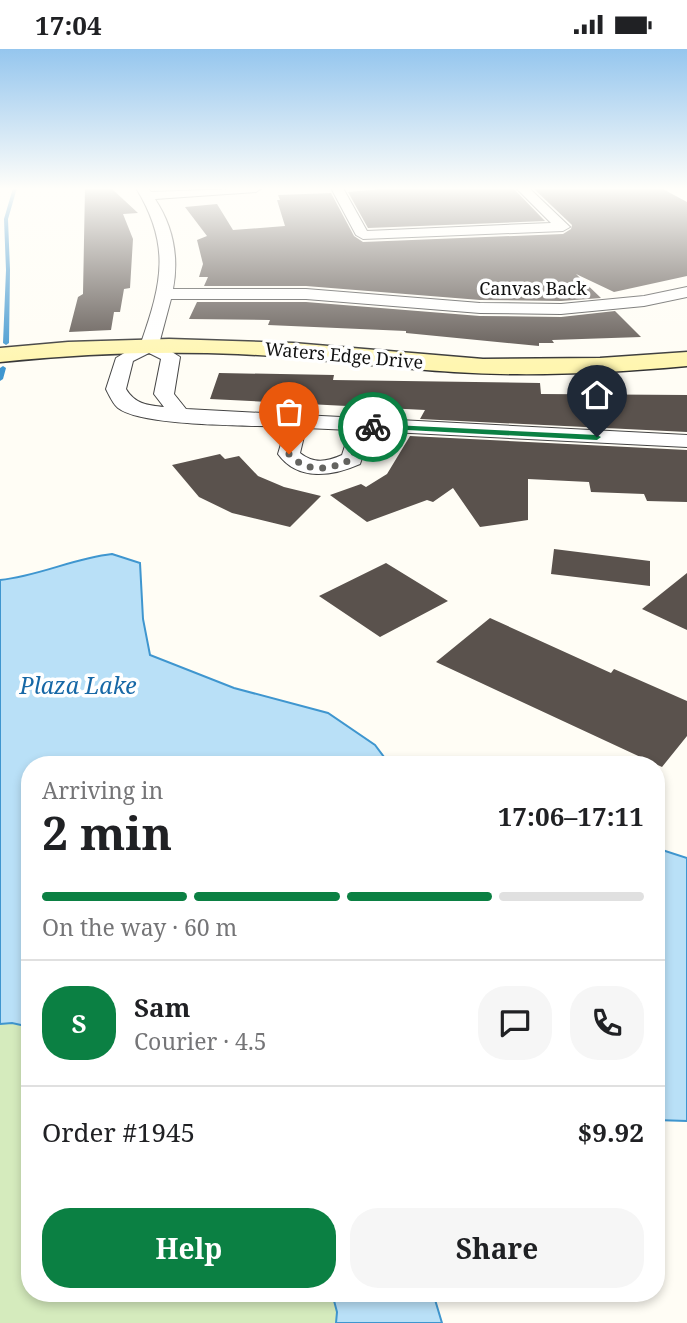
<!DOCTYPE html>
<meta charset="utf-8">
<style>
body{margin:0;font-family:"Noto Serif",serif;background:#f6f6f6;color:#202124;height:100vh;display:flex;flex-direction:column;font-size:26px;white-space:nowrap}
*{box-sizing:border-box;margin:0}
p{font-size:23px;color:#757577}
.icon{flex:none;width:38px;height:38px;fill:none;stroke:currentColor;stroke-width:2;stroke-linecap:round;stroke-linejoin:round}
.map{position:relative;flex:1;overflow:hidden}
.sheet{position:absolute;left:21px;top:707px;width:644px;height:546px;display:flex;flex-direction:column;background:#fff;border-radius:28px;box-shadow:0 4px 10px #0003}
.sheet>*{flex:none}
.pin{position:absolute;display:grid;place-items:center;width:60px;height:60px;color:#fff;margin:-72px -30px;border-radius:50% 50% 50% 0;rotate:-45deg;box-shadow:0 0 7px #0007}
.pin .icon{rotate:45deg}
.courier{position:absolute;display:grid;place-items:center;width:70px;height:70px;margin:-35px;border:5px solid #0b8043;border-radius:50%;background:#fff;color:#222;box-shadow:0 2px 9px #0007}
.headline em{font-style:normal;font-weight:700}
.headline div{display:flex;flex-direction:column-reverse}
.headline{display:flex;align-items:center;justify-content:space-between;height:119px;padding:0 21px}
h1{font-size:46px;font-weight:700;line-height:52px}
.bar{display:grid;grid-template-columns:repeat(4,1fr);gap:10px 7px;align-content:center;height:84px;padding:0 21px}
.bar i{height:9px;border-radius:5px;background:#e0e0e0}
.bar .current{background:#0b8043}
.bar p{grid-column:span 4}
.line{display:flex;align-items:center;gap:18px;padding:0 21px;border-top:2px solid #e0e0e0}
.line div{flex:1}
.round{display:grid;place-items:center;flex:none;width:74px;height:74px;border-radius:28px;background:#f6f6f6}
.cta{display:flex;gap:14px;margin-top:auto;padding:14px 21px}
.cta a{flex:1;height:80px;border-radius:28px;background:#0b8043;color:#fff;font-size:28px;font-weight:700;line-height:80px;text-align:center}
.cta a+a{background:#f6f6f6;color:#202124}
.status{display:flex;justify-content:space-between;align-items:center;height:49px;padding:0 35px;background:#fff;direction:ltr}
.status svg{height:19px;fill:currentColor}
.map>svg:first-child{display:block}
.green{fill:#d5ebbd}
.water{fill:#b9e0f7;stroke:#3f96cf;stroke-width:2}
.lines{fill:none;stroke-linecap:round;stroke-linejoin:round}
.stream{fill:#3f96cf;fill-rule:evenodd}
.building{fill:#5a524d}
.street-casing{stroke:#444;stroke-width:2}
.secondary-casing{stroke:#333;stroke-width:3}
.street{fill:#fff;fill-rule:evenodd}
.secondary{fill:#fff6b0;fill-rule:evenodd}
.route{fill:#0b8043}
.done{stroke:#646461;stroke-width:7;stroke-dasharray:0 12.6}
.labels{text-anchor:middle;stroke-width:7;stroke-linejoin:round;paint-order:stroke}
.far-street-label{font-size:18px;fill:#111;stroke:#fff}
.water-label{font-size:23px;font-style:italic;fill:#1768a6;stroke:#fff}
</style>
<div class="status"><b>17:04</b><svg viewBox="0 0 49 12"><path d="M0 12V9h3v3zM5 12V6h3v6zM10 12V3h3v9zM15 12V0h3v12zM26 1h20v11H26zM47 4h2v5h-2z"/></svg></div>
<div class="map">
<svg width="687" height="1274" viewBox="0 0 687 1274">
<rect width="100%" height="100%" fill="#fffdf5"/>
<!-- green -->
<path class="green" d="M 12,974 L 30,978 L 30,1244 L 332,1244 L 337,1263 L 336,1274 L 0,1274 L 0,975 Z"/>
<!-- water -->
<path class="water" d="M 112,505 L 140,514 L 143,570 L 150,606 L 234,639 L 328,664 L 375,696 L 390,716 L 30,716 L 30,978 L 12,974 L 0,975 L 0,531 C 39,527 74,509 112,505 Z
M 656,799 L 687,809 L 687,1072 L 656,1071 Z
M 332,1244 L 433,1244 L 442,1274 L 336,1274 L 337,1263 Z"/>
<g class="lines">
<!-- stream -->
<path class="stream" d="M 13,139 L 17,139 L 8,170 L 10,221 L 9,294 L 6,296 L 3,294 L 6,221 L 4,170 Z
M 3,317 L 6,319 L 3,330 L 0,332 L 0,319 Z"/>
</g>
<!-- building -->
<path class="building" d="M 85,139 L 111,139 L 138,164 L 123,165 L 133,190 L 130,239 L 124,240 L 120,263 L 114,263 L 111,281 L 69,283 L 78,248 L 83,245 Z
M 393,139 L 513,139 L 545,172 L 368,179 L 348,143 Z
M 533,139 L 661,139 L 687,153 L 687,227 L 614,243 L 576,225 L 601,249 L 561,252 L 480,251 L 306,237 L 204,237 L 208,228 L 199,228 L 203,215 L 197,191 L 207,187 L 185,158 L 217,155 L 233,181 L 285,177 L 277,151 L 280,151 L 278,146 L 331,144 L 354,187 L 363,193 L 563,185 L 571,180 L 572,176 Z
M 197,253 L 306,253 L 480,267 L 561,268 L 615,262 L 641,288 L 552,291 L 554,294 L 539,294 L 539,297 L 406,284 L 406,282 L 268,276 L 270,271 L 189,270 Z
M 219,324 L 334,326 L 333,331 L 540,334 L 541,345 L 687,346 L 687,383 L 420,370 L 425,361 L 210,350 Z
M 410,387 L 687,401 L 687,453 L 647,452 L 644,445 L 591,443 L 589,433 L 528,430 L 528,471 L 480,478 L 453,439 L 433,453 L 427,451 L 367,473 L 330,446 L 361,435 L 366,438 L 387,425 Z
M 220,405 L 225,410 L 239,407 L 258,427 L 284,438 L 321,447 L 290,478 L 232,464 L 199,448 L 172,416 Z
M 554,500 L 650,512 L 650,537 L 551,525 Z
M 386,514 L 448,552 L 380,588 L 319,547 Z
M 687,524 L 687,581 L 642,560 Z
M 490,569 L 611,624 L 614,620 L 687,652 L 687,687 L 662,718 L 436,613 Z"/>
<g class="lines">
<!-- street casing -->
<g class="street-casing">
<path id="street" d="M 136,139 L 148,139 L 151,143 L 262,139 L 256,143 L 155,150 C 173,177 179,208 173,240 L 306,240 L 480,254 L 561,255 L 644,247 L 687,238 L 687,248 L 644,257 L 561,265 L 480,264 L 306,250 L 171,250 L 159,295 L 180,308 L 174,345 L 186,360 L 687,386 L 687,398 L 371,382 L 360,415 C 333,427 298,433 278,405 L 286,378 C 251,376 143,378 118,359 C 113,355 109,346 106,340 L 116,309 L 141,294 C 162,234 171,196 136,139 ZM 149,304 L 161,310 L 154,345 L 164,358 C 147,356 135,355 126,340 L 133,312 ZM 306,379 L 350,381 L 342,406 C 326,413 314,415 300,404 Z
M 331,139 L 343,139 L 367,182 L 551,174 L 516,139 L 529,139 L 570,178 L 563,182 L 363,190 L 356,186 Z"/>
</g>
<!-- secondary casing -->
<g class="secondary-casing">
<path id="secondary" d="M 169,290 L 293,294 L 483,310 L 600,309 L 687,303 L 687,317 C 610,324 532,328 454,323 C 382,319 310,308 238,305 C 158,302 79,305 0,313 L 0,299 L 68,293 Z"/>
</g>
<!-- street -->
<use href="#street" class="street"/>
<!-- secondary -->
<use href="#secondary" class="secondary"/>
</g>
<!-- sky -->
<linearGradient id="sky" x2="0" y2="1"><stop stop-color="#95c6ee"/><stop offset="0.44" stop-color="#fffefa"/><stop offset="1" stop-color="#fffefa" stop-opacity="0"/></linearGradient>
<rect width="687" height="317" fill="url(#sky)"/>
<!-- route -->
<path class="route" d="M 373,375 L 597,386 L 601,388 L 597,391 L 370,379 Z"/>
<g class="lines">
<!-- done -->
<path class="done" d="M 289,405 C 307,425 330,421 352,410 L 362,377 L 373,378"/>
</g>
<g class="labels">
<!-- far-street labels -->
<g class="far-street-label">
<text x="533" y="246">Canvas Back</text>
<text transform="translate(344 307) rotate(5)" y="6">Waters Edge Drive</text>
</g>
<!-- water labels -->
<g class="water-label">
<text x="78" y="645">Plaza Lake</text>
</g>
</g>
</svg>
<div class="pin" style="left:289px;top:405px;background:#ea580c"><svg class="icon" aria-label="bag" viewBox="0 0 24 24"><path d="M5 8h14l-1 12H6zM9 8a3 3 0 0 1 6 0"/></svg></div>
<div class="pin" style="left:597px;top:388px;background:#1f2937"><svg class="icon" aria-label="home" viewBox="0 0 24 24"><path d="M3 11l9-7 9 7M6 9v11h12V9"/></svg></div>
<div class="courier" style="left:373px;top:378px"><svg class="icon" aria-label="bike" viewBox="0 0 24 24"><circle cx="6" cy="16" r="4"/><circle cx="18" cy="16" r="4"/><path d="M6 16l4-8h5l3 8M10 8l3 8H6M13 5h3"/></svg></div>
<section class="sheet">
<div class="headline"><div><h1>2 min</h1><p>Arriving in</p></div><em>17:06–17:11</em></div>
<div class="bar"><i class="current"></i><i class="current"></i><i class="current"></i><i></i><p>On the way · 60 m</p></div>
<div class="line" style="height:126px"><b class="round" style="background:#0b8043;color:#fff">S</b><div><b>Sam</b><p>Courier · 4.5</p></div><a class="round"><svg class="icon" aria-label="chat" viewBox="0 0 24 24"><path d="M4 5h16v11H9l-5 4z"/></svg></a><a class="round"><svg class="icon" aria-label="phone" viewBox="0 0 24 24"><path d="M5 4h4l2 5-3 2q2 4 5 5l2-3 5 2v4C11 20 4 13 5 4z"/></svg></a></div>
<div class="line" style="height:91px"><div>Order #1945</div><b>$9.92</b></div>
<div class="cta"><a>Help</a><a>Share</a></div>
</section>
</div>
